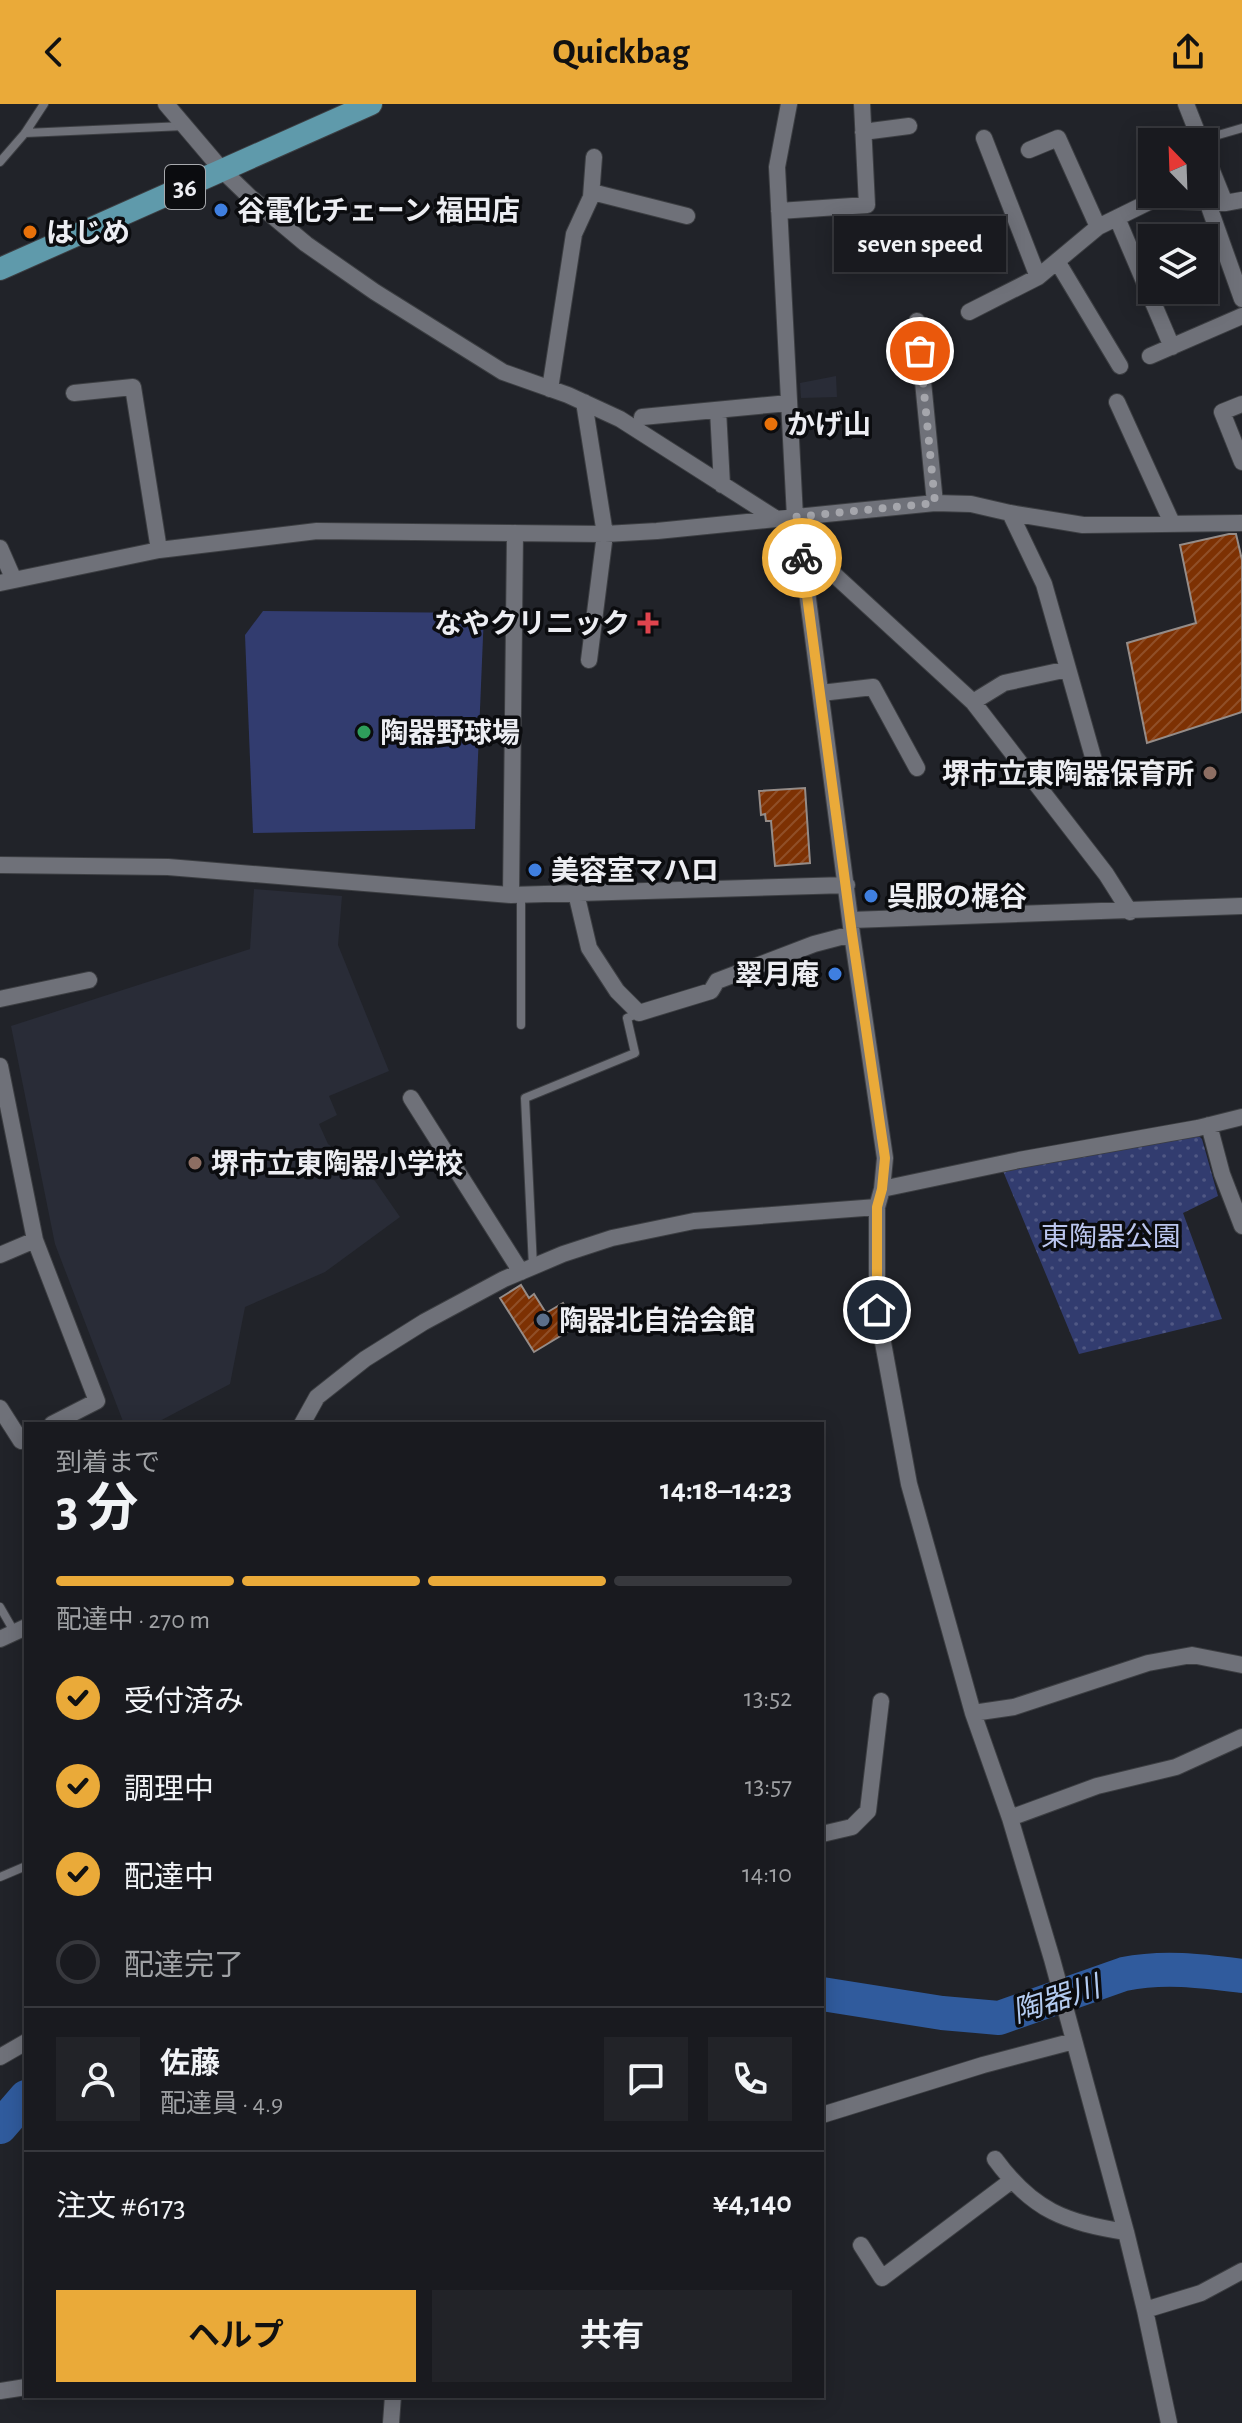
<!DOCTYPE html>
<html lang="ja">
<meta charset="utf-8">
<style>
body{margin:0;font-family:"Alegreya Sans","Noto Sans JP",sans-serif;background:#222328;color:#f1f3f6;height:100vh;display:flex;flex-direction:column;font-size:30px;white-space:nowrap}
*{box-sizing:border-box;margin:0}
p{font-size:26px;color:#9fa1a4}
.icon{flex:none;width:44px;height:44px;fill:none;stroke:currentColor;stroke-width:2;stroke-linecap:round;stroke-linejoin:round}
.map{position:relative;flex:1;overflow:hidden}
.panel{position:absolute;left:24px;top:1318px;width:800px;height:976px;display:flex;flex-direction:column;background:#191a1f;border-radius:0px;box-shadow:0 4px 20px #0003,0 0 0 2px #37383d}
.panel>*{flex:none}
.needle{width:52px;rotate:337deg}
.controls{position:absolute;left:1138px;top:24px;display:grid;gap:16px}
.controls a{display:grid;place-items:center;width:80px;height:80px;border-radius:0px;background:#191a1f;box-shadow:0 4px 20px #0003,0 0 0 2px #37383d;font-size:40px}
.pin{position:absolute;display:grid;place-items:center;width:68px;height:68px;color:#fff;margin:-34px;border:4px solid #fff;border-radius:50%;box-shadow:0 2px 8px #0007}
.courier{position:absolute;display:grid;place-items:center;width:80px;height:80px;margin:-40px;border:6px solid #eaaa39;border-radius:50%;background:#fff;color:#222;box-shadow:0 2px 10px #0007}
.bubble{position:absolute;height:56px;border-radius:0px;background:#191a1f;box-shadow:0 4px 20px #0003,0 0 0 2px #37383d;font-size:26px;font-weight:700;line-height:56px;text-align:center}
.overview em{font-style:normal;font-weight:700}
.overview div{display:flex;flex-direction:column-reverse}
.overview{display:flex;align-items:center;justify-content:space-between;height:136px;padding:0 32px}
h1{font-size:52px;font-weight:700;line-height:60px}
.bar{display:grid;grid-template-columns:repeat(4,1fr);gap:12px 8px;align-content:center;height:96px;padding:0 32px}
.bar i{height:10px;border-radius:6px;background:#37383d}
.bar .on{background:#eaaa39}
.bar p{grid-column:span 4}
.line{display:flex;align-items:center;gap:20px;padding:0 32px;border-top:2px solid #37383d}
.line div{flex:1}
.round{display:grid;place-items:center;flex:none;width:84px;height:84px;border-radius:0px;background:#222328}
ol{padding:0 32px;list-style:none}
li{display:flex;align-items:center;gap:24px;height:88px}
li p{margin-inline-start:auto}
li .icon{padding:8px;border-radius:50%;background:#eaaa39;color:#111;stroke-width:4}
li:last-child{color:#9fa1a4}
li i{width:44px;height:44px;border:4px solid #37383d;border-radius:50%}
.cta{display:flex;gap:16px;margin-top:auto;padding:16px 32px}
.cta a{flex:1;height:92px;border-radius:0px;background:#eaaa39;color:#111;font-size:32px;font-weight:700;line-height:92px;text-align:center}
.cta a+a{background:#222328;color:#f1f3f6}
header{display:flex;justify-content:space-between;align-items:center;height:104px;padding:0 32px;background:#eaaa39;color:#111;font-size:36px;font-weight:700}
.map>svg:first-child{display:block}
.built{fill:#292c37}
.green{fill:#323c6f}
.park{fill:url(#park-dots)}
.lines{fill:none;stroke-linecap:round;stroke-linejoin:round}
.river{stroke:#305b9d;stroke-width:34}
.building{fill:url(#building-hatch);stroke:#958c88;stroke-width:2}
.service-casing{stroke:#3c3e42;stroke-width:10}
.minor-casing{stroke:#3c3e42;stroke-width:18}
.primary-casing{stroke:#3c3e42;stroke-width:24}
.service{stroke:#6f7179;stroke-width:8}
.minor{stroke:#6f7179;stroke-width:16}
.primary{stroke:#5f9aab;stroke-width:22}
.done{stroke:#a5a6ac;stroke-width:8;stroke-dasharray:0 14.4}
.route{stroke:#eaaa39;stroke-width:10}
.shop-dot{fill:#3f7fe0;stroke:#0b0c0f;stroke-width:3}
.food-dot{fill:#e8710a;stroke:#0b0c0f;stroke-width:3}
.health-dot{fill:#e0444e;stroke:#0b0c0f;stroke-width:3}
.leisure-dot{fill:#2e9e5b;stroke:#0b0c0f;stroke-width:3}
.education-dot{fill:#8d6e63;stroke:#0b0c0f;stroke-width:3}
.service-dot{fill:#5c6f8a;stroke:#0b0c0f;stroke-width:3}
.labels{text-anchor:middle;stroke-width:7;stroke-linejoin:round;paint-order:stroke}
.shield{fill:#0b0c0f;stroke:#a8aaae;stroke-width:2}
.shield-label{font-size:26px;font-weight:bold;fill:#ecedf2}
.poi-label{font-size:28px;font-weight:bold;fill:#ecedf2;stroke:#0b0c0f;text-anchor:start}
.park-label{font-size:28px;fill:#bbc6ef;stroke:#0b0c0f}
.water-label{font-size:30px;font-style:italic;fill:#b3cbf0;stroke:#0b0c0f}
</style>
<header><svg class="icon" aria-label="back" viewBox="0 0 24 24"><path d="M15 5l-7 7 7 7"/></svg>Quickbag<svg class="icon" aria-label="share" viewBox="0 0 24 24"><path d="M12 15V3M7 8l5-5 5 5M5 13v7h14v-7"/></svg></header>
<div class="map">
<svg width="1242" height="2319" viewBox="0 0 1242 2319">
<defs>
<pattern id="park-dots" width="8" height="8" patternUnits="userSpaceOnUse" patternTransform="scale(2)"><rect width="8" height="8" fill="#323c6f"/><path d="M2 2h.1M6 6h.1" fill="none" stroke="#505884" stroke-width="1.8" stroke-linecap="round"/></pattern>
<pattern id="building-hatch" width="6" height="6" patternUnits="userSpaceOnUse" patternTransform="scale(2)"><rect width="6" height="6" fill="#7d3103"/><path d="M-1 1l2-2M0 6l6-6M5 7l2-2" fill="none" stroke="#904f28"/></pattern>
</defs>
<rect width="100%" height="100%" fill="#212329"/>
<!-- built -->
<path class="built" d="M 836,272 L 837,293 L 801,294 L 800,279 Z
M 254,785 L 342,792 L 338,841 L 389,967 L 329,992 L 337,1011 L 319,1020 L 328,1040 L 375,1077 L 400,1113 L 325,1168 L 245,1203 L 230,1280 L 154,1320 L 124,1320 L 55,1140 L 11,922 L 250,845 Z"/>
<!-- green -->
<path class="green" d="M 263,507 L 484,509 L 475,725 L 253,729 L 245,531 Z"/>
<!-- park -->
<path class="park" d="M 1197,1030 L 1202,1035 L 1218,1092 L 1183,1109 L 1222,1215 L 1079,1250 L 1003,1067 Z"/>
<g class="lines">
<!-- river -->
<path class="river" d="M 822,1890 L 942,1909 L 999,1914 L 1124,1870 C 1164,1862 1202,1867 1242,1872
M 0,2023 L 26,1993"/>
</g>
<!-- building -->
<path class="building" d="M 1229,430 L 1236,430 L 1242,456 L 1242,608 L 1147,639 L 1127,539 L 1196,519 L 1180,441 Z
M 805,684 L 810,759 L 775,762 L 771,717 L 766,717 L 765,710 L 761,711 L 759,687 Z
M 521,1181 L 529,1194 L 534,1190 L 546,1209 L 563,1199 L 577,1222 L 534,1248 L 500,1194 Z"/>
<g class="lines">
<!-- service casing -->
<g class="service-casing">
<path id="service" d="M 25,29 L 184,22
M 1201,36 L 1242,24
M 0,58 L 25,29 L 44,0
M 521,921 L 521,791
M 533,1163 L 525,994 L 635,949 L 627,914 L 639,909
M 0,1503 L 15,1529
M 0,1773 L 26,1762"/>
</g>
<!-- minor casing -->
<g class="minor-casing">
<path id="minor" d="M 166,0 L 222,66 L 251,94 L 306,140 L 375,188 L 503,268 L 568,291 L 620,315 L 775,414
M 789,0 L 777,63 L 795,413 L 803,457 L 852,830 L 885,1054 L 882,1085 L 877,1103 L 877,1206 L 909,1380 L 973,1609 L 1010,1714 L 1052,1855 L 1126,2128 L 1145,2206 L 1201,2189 L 1242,2167
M 1186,0 L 1201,38
M 863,28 L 909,22
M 984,34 L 1038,173
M 1029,46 L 1058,34 L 1098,123
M 1204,47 L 1225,99
M 592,88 L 687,112
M 1207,97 L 1242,195
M 779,107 L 867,101 L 862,0
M 1117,114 L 1172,243
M 1057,157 L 1120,262
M 969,208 L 1038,173 L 1098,123 L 1153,96 L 1225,99 L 1242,96
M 917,217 L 935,399
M 1150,252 L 1242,212
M 550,285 L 574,130 L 591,93 L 594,53
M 74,289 L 133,283 L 159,446
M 584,298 L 605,430 L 589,556
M 1117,298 L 1172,419
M 1242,300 L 1222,308 L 1242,358
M 718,306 L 722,381
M 642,313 L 789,299
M 1010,409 L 1044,480 L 1097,667
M 0,444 L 14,476
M 803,457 L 827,464 L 973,598 L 1106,770 L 1130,808
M 0,479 L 159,446 L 317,427 L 605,430 L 657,427 L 935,399 L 971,400 L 1010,409 L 1083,421 L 1242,419
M 821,589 L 873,583 L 917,664
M 973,598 L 1004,579 L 1068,565
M 0,761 L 168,763 L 511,791 L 847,781
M 576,789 L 589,844 L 617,887 L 639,909 L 711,887 L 717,877 L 814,840 L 852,830
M 511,791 L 515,429
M 851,816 L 1242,802
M 0,895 L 89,876
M 0,962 L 35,1136 L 0,1151
M 411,994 L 521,1168
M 1209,1021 L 1222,1070 L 1242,1122
M 882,1085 L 1019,1056 L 1198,1024 L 1242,1013
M 35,1136 L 97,1297 L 52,1320
M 0,1304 L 21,1337 L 26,1334
M 302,1320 L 317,1293 L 365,1255 L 424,1218 L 504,1175 L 563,1150 L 612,1134 L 694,1117 L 877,1103
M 0,1535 L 26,1523
M 973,1609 L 1014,1603 L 1148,1559 L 1192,1551 L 1242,1561
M 1010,1714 L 1097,1682 L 1176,1663 L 1242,1633
M 822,1730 L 852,1723 L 868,1707 L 881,1597
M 0,1953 L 26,1938
M 822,2011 L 983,1961 L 1074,1937
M 995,2055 C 1033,2107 1065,2118 1126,2128
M 861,2141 L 882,2174 L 1011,2077
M 1145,2206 L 1169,2319
M 0,2287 L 26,2283
M 391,2319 L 393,2292"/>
</g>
<!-- primary casing -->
<g class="primary-casing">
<path id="primary" d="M 0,165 L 371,0"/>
</g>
<!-- service -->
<use href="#service" class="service"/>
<!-- minor -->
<use href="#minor" class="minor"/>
<!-- primary -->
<use href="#primary" class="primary"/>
</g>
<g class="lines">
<!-- done -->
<path class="done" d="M 802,454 L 795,413 L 935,399 L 920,247"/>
<!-- route -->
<path class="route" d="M 802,454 L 852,830 L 885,1054 L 882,1085 L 877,1103 L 877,1206"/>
</g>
<!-- markers -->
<g class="shop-dot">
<circle cx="221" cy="106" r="8"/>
<circle cx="535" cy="766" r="8"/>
<circle cx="871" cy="792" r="8"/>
<circle cx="835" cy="870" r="8"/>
</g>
<g class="food-dot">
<circle cx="30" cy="128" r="8"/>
<circle cx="771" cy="320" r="8"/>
</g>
<path class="health-dot" d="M644 507h8v8h8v8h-8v8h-8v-8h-8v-8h8z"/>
<circle class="leisure-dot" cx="364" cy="628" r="8"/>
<g class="education-dot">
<circle cx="1210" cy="669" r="8"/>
<circle cx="195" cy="1059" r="8"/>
</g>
<circle class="service-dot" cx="543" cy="1216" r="8"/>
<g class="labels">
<!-- shield labels -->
<rect class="shield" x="165" y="61" width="40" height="44" rx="6"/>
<g class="shield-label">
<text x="185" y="92">36</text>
</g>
<!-- poi labels -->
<g class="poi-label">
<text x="237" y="116">谷電化チェーン 福田店</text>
<text x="46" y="138">はじめ</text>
<text x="787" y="330">かげ山</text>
<text x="630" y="529" text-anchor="end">なやクリニック</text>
<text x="380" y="638">陶器野球場</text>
<text x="1194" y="679" text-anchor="end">堺市立東陶器保育所</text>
<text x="551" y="776">美容室マハロ</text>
<text x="887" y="802">呉服の梶谷</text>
<text x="819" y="880" text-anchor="end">翠月庵</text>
<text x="211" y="1069">堺市立東陶器小学校</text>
<text x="559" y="1226">陶器北自治会館</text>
</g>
<!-- park labels -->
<g class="park-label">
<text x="1111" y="1142">東陶器公園</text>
</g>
<!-- water labels -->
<g class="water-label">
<text transform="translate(1056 1895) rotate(-18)" y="10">陶器川</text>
</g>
</g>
</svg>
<div class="controls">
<a><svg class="needle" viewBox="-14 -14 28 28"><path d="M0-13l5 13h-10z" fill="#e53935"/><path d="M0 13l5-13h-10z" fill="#9fa1a4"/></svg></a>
<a><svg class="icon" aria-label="layers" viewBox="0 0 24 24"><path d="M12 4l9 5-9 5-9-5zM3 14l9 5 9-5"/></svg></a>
</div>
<div class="pin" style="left:920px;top:247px;background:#ea580c"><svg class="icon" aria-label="bag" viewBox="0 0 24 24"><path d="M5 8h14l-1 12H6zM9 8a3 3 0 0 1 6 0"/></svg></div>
<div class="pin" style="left:877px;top:1206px;background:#1f2937"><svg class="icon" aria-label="home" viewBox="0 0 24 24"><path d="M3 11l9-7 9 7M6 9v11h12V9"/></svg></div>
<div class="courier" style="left:802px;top:454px"><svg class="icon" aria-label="bike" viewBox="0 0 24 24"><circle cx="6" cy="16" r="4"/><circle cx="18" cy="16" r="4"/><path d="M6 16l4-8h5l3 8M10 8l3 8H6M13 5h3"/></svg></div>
<div class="bubble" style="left:834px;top:112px;width:172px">seven speed</div>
<section class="panel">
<div class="overview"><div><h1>3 分</h1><p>到着まで</p></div><em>14:18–14:23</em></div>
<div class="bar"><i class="on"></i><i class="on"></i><i class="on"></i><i></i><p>配達中 · 270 m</p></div>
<ol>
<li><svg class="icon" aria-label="check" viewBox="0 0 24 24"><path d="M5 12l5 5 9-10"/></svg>受付済み<p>13:52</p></li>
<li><svg class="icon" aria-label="check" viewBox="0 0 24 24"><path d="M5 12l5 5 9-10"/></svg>調理中<p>13:57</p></li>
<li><svg class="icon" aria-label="check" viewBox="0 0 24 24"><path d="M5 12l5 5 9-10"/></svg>配達中<p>14:10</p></li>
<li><i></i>配達完了</li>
</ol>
<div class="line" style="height:144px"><a class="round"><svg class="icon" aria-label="person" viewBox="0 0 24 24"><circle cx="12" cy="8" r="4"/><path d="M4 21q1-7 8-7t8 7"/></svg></a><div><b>佐藤</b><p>配達員 · 4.9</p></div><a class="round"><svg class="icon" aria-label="chat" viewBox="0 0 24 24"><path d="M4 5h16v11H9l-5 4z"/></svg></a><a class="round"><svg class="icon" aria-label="phone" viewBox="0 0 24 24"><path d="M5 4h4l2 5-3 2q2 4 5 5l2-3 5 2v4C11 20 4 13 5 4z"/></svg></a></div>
<div class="line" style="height:104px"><div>注文 #6173</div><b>¥4,140</b></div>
<div class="cta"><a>ヘルプ</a><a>共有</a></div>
</section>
</div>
